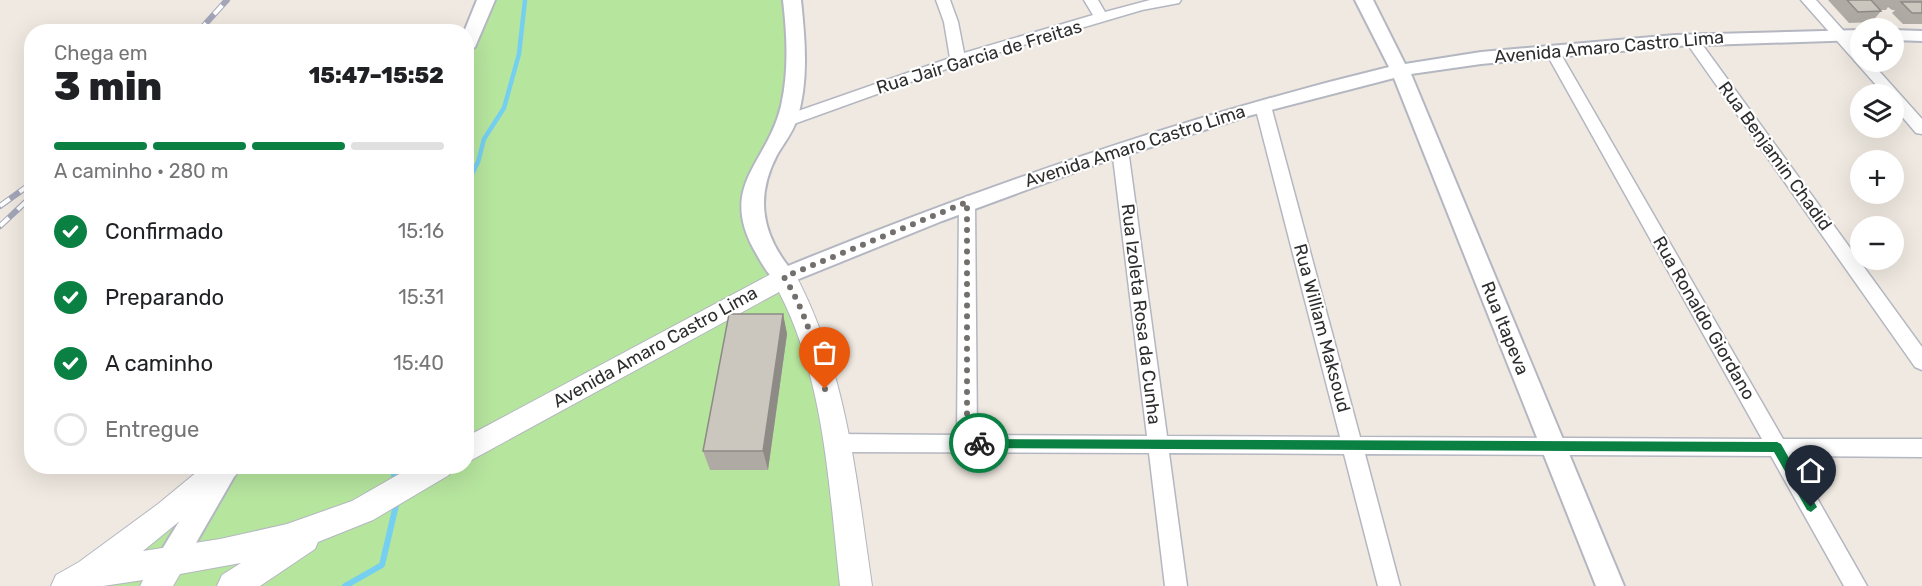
<!DOCTYPE html>
<html lang="pt">
<meta charset="utf-8">
<style>
body{margin:0;font-family:Rubik,sans-serif;background:#f6f6f6;color:#202124;height:100vh;display:flex;flex-direction:column;font-size:22px;white-space:nowrap}
*{box-sizing:border-box;margin:0}
p{font-size:20px;color:#757577}
.icon{flex:none;width:33px;height:33px;fill:none;stroke:currentColor;stroke-width:2;stroke-linecap:round;stroke-linejoin:round}
.map{position:relative;flex:1;overflow:hidden}
.drawer{position:absolute;left:24px;top:24px;width:450px;height:450px;display:flex;flex-direction:column;background:#fff;border-radius:24px;box-shadow:0 6px 24px #0002}
.drawer>*{flex:none}
.buttons{position:absolute;left:1850px;top:18px;display:grid;gap:12px}
.buttons a{display:grid;place-items:center;width:54px;height:54px;border-radius:50%;background:#fff;box-shadow:0 6px 24px #0002;font-size:30px}
.pin{position:absolute;display:grid;place-items:center;width:51px;height:51px;color:#fff;margin:-62px -26px;border-radius:50% 50% 50% 0;rotate:-45deg;box-shadow:0 0 6px #0007}
.pin .icon{rotate:45deg}
.courier{position:absolute;display:grid;place-items:center;width:60px;height:60px;margin:-30px;border:4px solid #0b8043;border-radius:50%;background:#fff;color:#222;box-shadow:0 2px 8px #0007}
.head em{font-style:normal;font-weight:800}
.head div{display:flex;flex-direction:column-reverse}
.head{display:flex;align-items:center;justify-content:space-between;height:102px;padding:0 30px}
h1{font-size:39px;font-weight:800;line-height:45px}
.bar{display:grid;grid-template-columns:repeat(4,1fr);gap:9px 6px;align-content:center;height:72px;padding:0 30px}
.bar i{height:8px;border-radius:4px;background:#e0e0e0}
.bar .on{background:#0b8043}
.bar p{grid-column:span 4}
ol{padding:0 30px;list-style:none}
li{display:flex;align-items:center;gap:18px;height:66px}
li p{margin-inline-start:auto}
li .icon{padding:6px;border-radius:50%;background:#0b8043;color:#fff;stroke-width:4}
li:last-child{color:#757577}
li i{width:33px;height:33px;border:3px solid #e0e0e0;border-radius:50%}
.map>svg:first-child{display:block}
.green{fill:#b6e59e}
.lines{fill:none;stroke-linecap:round;stroke-linejoin:round}
.stream-far1{stroke:#75cff0;stroke-width:4.5}
.stream{stroke:#75cff0;stroke-width:6}
.minor-casing{stroke:#b4b7c1;stroke-width:3}
.tertiary-casing{stroke:#b4b7c1;stroke-width:4}
.secondary-casing{stroke:#b4b7c1;stroke-width:2}
.minor{fill:#fff;fill-rule:evenodd}
.tertiary{fill:#fff;fill-rule:evenodd}
.secondary{fill:#fff;fill-rule:evenodd}
.rail-casing{stroke:#a3a6b8;stroke-width:6}
.rail{stroke:#fff;stroke-width:4;stroke-dasharray:12;stroke-linecap:butt}
.wall{fill:#afaba4}
.shaded-wall{fill:#8e8b86}
.building{fill:#cbc7bf;stroke:#8e8b86;stroke-width:1.5}
.route{fill:#0b8043}
.done{stroke:#726f6d;stroke-width:6;stroke-dasharray:0 10.8}
.labels{text-anchor:middle;stroke-width:4.5;stroke-linejoin:round;paint-order:stroke}
.street-label{font-size:18px;fill:#2e2e2e;stroke:#fff}
</style>
<div class="map">
<svg width="1922" height="586" viewBox="0 0 1922 586">
<rect width="100%" height="100%" fill="#efe9e1"/>
<!-- green -->
<path class="green" d="M 484,0 L 790,0 L 784,115 L 753,176 L 776,271 L 467,440 L 466,41 Z
M 785,283 L 812,346 L 851,586 L 255,586 L 335,531 L 451,467 L 466,466 L 467,458 Z
M 217,467 L 419,467 L 225,586 L 84,586 Z"/>
<g class="lines">
<!-- stream-far1 -->
<path class="stream-far1" d="M 466,186 L 478,162 L 484,139 L 504,108 L 519,54 L 525,0"/>
<!-- stream -->
<path class="stream" d="M 393,466 L 395,483
M 345,586 L 382,565 L 397,501"/>
<!-- minor casing -->
<g class="minor-casing">
<path id="minor" d="M 936,0 L 950,0 L 958,22 L 964,53 L 1093,15 L 1084,0 L 1098,0 L 1105,12 L 1150,0 L 1181,0 L 1179,3 L 1142,10 L 963,63 L 791,125 L 781,125 L 778,121 L 781,117 L 950,58 L 944,22 Z
M 1801,0 L 1816,0 L 1860,49 L 1860,62 L 1871,62 L 1922,119 L 1922,134 L 1916,133 L 1893,106 L 1893,94 L 1884,94 Z
M 1691,35 L 1696,36 L 1922,347 L 1922,370 L 1915,367 L 1686,42 L 1684,39 Z
M 1552,47 L 1559,51 L 1783,439 L 1922,439 L 1922,457 L 1793,456 L 1867,586 L 1844,586 L 1771,456 L 1365,454 L 1400,586 L 1378,586 L 1344,454 L 1169,453 L 1187,586 L 1165,586 L 1149,453 L 836,452 L 829,449 L 826,443 L 829,437 L 836,434 L 957,435 L 959,202 L 967,196 L 975,202 L 977,435 L 1147,436 L 1112,149 L 1120,144 L 1128,149 L 1167,436 L 1340,437 L 1255,106 L 1263,101 L 1271,106 L 1360,437 L 1762,439 L 1545,51 Z"/>
</g>
<!-- tertiary casing -->
<g class="tertiary-casing">
<path id="tertiary" d="M 477,0 L 495,0 L 475,47 L 466,52 L 466,32 L 464,32 Z
M 783,0 L 801,0 C 805,39 809,81 797,119 C 793,132 784,143 777,155 C 756,195 761,231 788,266 C 984,186 1183,117 1389,67 L 1355,0 L 1373,0 L 1405,64 L 1481,52 L 1675,35 L 1860,30 L 1860,40 L 1675,46 L 1481,64 L 1411,74 L 1624,586 L 1596,586 L 1394,78 L 1248,116 L 1094,165 L 942,221 L 784,285 C 771,281 764,267 757,255 C 716,186 767,165 781,106 C 789,71 787,35 783,0 Z
M 1893,30 L 1922,31 L 1922,41 L 1893,40 Z
M 213,466 L 236,466 L 238,470 L 181,569 L 171,573 L 161,569 L 157,560 L 161,551 Z"/>
</g>
<!-- secondary casing -->
<g class="secondary-casing">
<path id="secondary" d="M 784,267 L 793,270 C 847,370 856,476 872,586 L 840,586 C 829,488 825,381 779,292 L 466,463 L 466,437 Z
M 204,466 L 240,466 L 236,475 L 143,551 L 220,539 L 287,524 L 352,501 L 413,466 L 453,466 L 449,475 L 373,520 L 318,542 L 315,549 L 260,586 L 217,586 L 222,575 L 241,563 L 180,574 L 173,586 L 140,586 L 143,580 L 103,586 L 51,586 L 56,575 L 79,562 L 158,504 Z"/>
</g>
<!-- minor -->
<use href="#minor" class="minor"/>
<!-- tertiary -->
<use href="#tertiary" class="tertiary"/>
<!-- secondary -->
<use href="#secondary" class="secondary"/>
<!-- rail casing -->
<g class="rail-casing">
<path id="rail" d="M 198,32 L 227,0
M 0,206 L 32,183
M 0,226 L 32,196"/>
</g>
<!-- rail -->
<use href="#rail" class="rail"/>
</g>
<!-- wall -->
<path class="wall" d="M 1828,0 L 1922,0 L 1922,24 L 1903,24 L 1892,13 L 1895,10 L 1892,10 L 1888,7 L 1886,10 L 1881,10 L 1881,11 L 1872,22 L 1849,23 Z
M 783,314 L 787,334 L 768,470 L 710,470 L 703,451 Z"/>
<!-- shaded-wall -->
<path class="shaded-wall" d="M 783,314 L 787,334 L 768,470 L 763,451 Z"/>
<!-- building -->
<path class="building" d="M 1847,0 L 1871,0 L 1881,11 L 1858,12 Z
M 1901,2 L 1922,2 L 1922,13 L 1912,13 Z
M 729,314 L 783,314 L 763,451 L 703,451 Z"/>
<!-- route -->
<path class="route" d="M 979,439 L 1777,442 L 1781,444 L 1817,507 L 1811,512 L 1807,510 L 1774,452 L 979,448 L 973,443 Z"/>
<g class="lines">
<!-- done -->
<path class="done" d="M 825,389 C 816,349 806,312 784,277 L 967,202 L 967,443 L 979,443"/>
</g>
<g class="labels">
<!-- street labels -->
<g class="street-label">
<text transform="translate(1609 47) rotate(-5)" y="6">Avenida Amaro Castro Lima</text>
<text transform="translate(979 57) rotate(-17)" y="6">Rua Jair Garcia de Freitas</text>
<text transform="translate(1135 146) rotate(-18)" y="6">Avenida Amaro Castro Lima</text>
<text transform="translate(1775 156) rotate(54)" y="6">Rua Benjamin Chadid</text>
<text transform="translate(1141 314) rotate(83)" y="6">Rua Izoleta Rosa da Cunha</text>
<text transform="translate(1704 318) rotate(60)" y="6">Rua Ronaldo Giordano</text>
<text transform="translate(1322 328) rotate(75)" y="6">Rua William Maksoud</text>
<text transform="translate(1505 328) rotate(68)" y="6">Rua Itapeva</text>
<text transform="translate(655 347) rotate(-29)" y="6">Avenida Amaro Castro Lima</text>
</g>
</g>
</svg>
<div class="buttons">
<a><svg class="icon" aria-label="locate" viewBox="0 0 24 24"><circle cx="12" cy="12" r="6"/><path d="M12 2v4M12 18v4M2 12h4M18 12h4"/></svg></a>
<a><svg class="icon" aria-label="layers" viewBox="0 0 24 24"><path d="M12 4l9 5-9 5-9-5zM3 14l9 5 9-5"/></svg></a>
<a>+</a>
<a>−</a>
</div>
<div class="pin" style="left:825px;top:389px;background:#ea580c"><svg class="icon" aria-label="bag" viewBox="0 0 24 24"><path d="M5 8h14l-1 12H6zM9 8a3 3 0 0 1 6 0"/></svg></div>
<div class="pin" style="left:1811px;top:507px;background:#1f2937"><svg class="icon" aria-label="home" viewBox="0 0 24 24"><path d="M3 11l9-7 9 7M6 9v11h12V9"/></svg></div>
<div class="courier" style="left:979px;top:443px"><svg class="icon" aria-label="bike" viewBox="0 0 24 24"><circle cx="6" cy="16" r="4"/><circle cx="18" cy="16" r="4"/><path d="M6 16l4-8h5l3 8M10 8l3 8H6M13 5h3"/></svg></div>
<section class="drawer">
<div class="head"><div><h1>3 min</h1><p>Chega em</p></div><em>15:47–15:52</em></div>
<div class="bar"><i class="on"></i><i class="on"></i><i class="on"></i><i></i><p>A caminho · 280 m</p></div>
<ol>
<li><svg class="icon" aria-label="check" viewBox="0 0 24 24"><path d="M5 12l5 5 9-10"/></svg>Confirmado<p>15:16</p></li>
<li><svg class="icon" aria-label="check" viewBox="0 0 24 24"><path d="M5 12l5 5 9-10"/></svg>Preparando<p>15:31</p></li>
<li><svg class="icon" aria-label="check" viewBox="0 0 24 24"><path d="M5 12l5 5 9-10"/></svg>A caminho<p>15:40</p></li>
<li><i></i>Entregue</li>
</ol>
</section>
</div>
